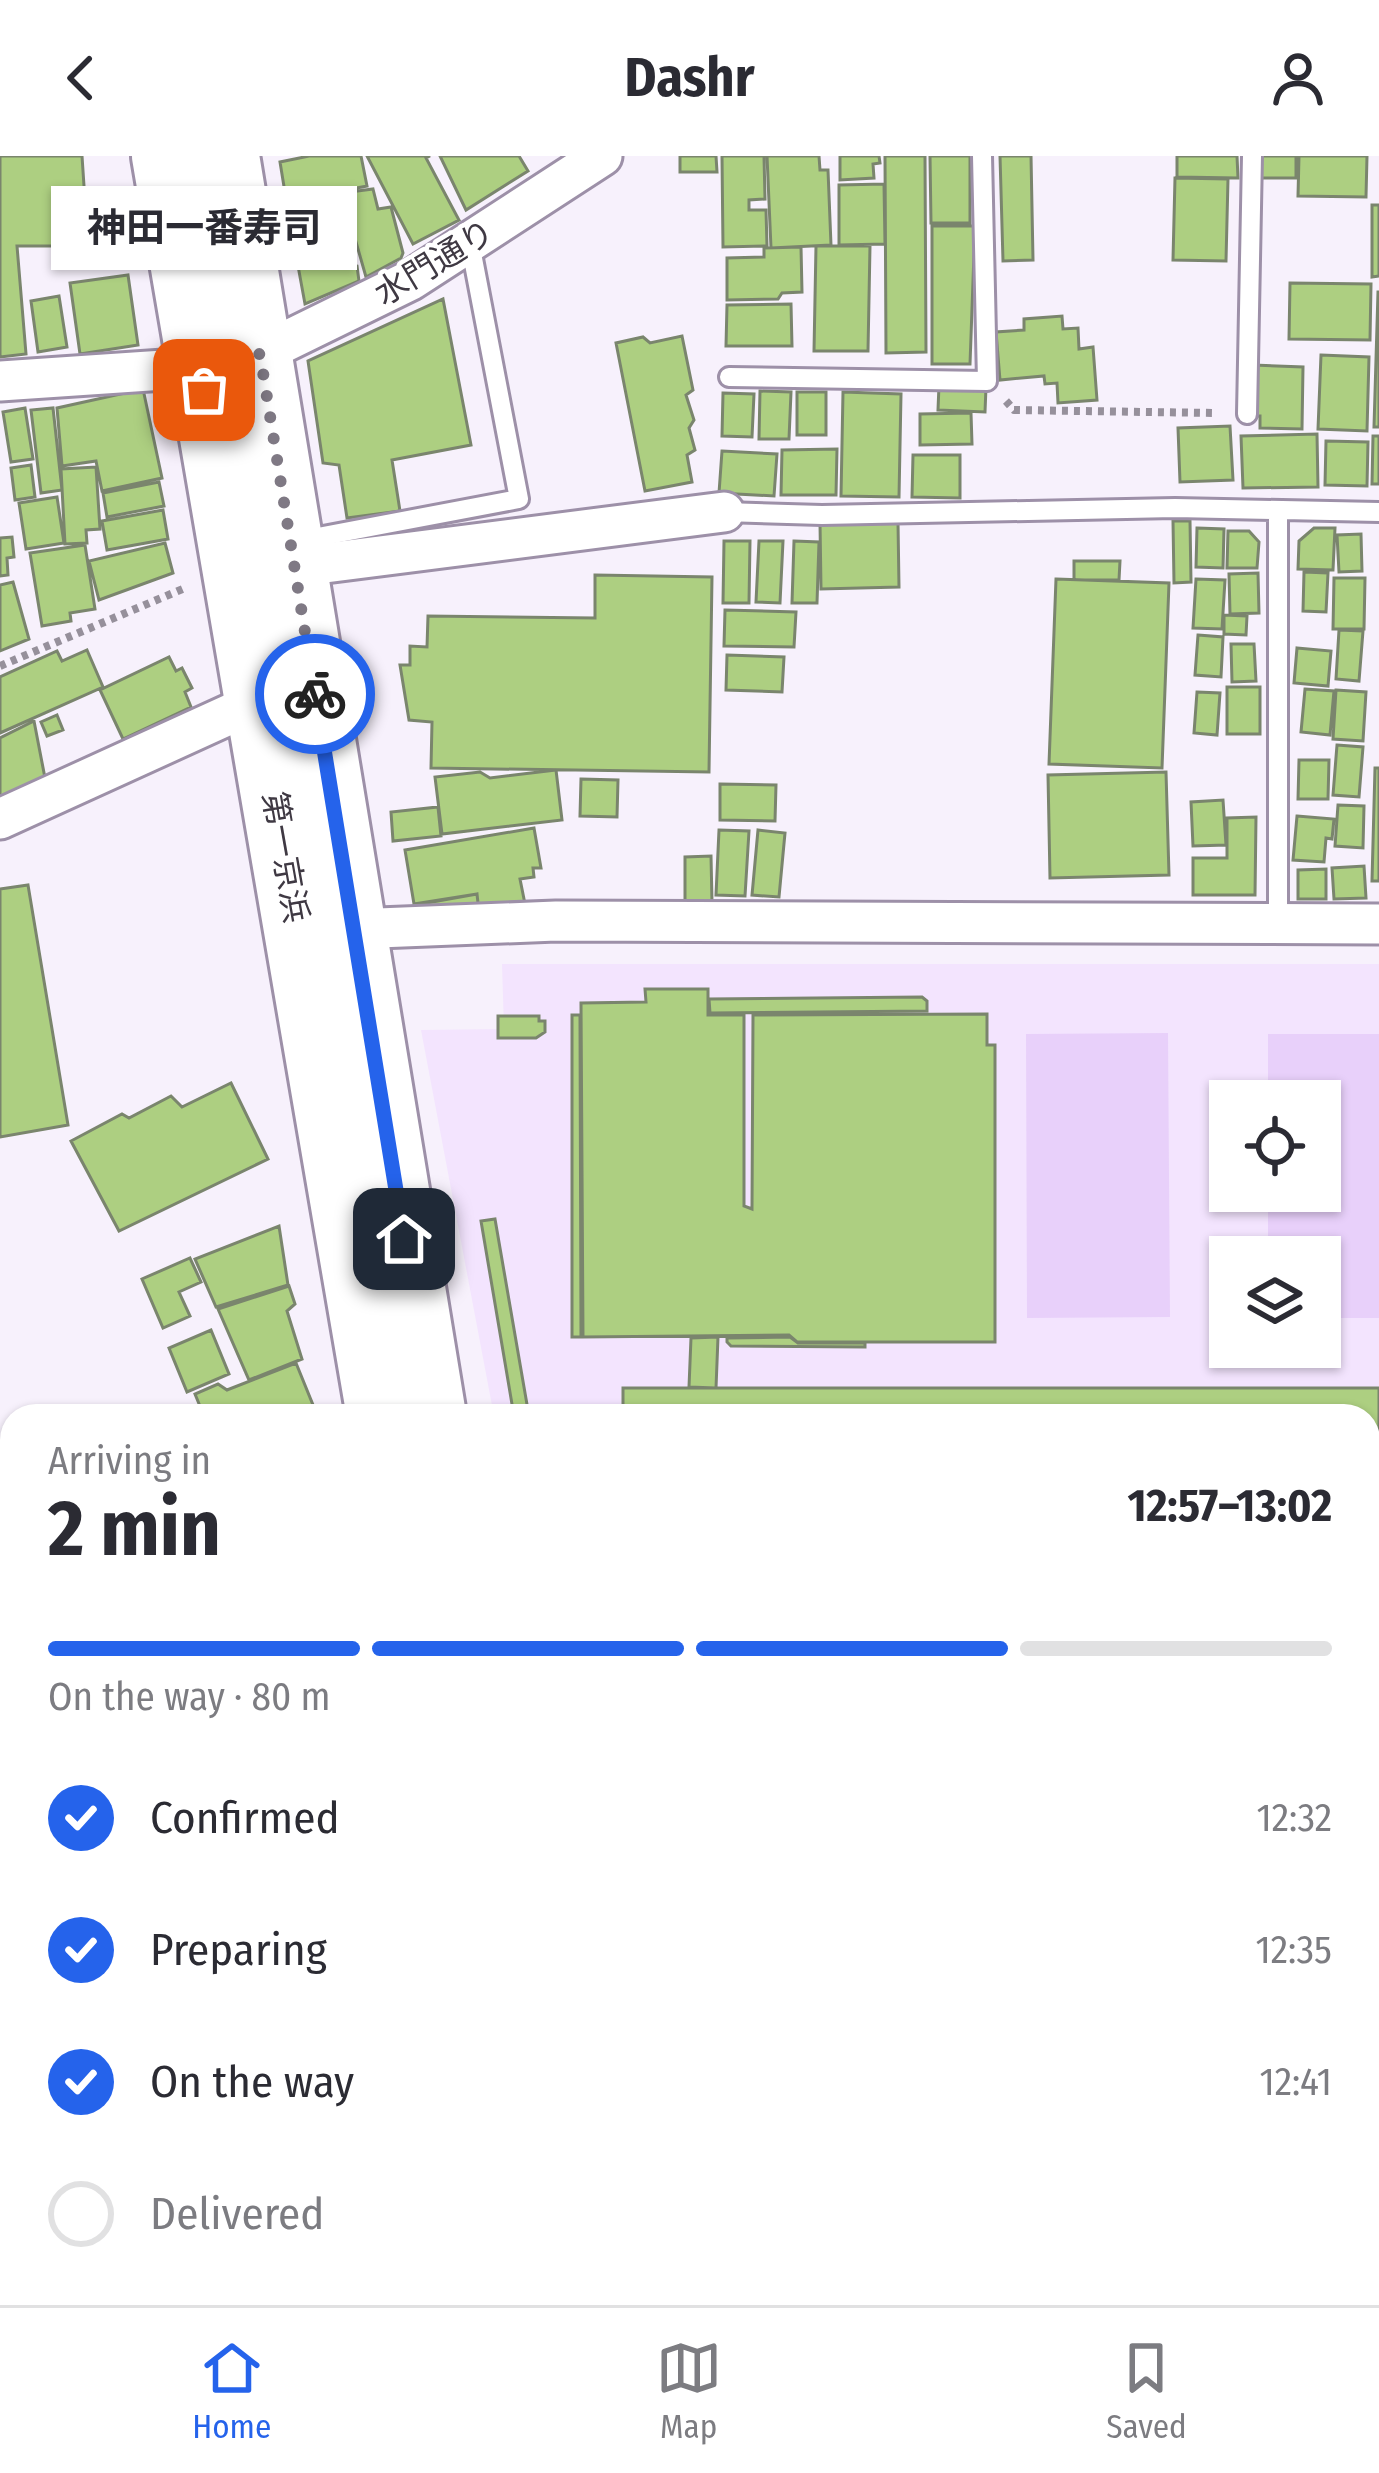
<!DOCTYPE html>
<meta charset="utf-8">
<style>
body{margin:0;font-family:"Fira Sans Condensed","Noto Sans JP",sans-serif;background:#f7f7f7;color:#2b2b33;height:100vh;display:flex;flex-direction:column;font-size:45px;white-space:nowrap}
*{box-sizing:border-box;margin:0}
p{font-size:39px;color:#7c7c81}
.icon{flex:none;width:66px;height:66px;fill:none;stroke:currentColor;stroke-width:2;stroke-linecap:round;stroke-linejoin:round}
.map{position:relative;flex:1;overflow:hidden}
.panel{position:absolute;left:0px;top:1248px;width:1380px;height:903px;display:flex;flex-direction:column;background:#fff;border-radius:36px 36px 0 0;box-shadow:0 3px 9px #0004}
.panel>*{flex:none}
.controls{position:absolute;left:1209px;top:924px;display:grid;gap:24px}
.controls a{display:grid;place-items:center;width:132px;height:132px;border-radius:0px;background:#fff;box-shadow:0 3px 9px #0004;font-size:60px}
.pin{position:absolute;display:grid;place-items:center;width:102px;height:102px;color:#fff;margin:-51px;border-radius:24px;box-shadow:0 6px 18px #0006}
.courier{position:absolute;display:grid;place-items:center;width:120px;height:120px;margin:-60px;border:9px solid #2563eb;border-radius:50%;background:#fff;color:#222;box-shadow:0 3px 15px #0007}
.bubble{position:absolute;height:84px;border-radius:0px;background:#fff;box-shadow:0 3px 9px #0004;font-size:39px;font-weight:700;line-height:84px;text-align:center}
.head em{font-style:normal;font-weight:700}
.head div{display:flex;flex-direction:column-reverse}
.head{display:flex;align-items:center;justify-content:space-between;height:204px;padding:0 48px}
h1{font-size:78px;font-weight:700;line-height:90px}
.bar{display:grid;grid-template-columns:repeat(4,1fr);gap:18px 12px;align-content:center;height:144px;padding:0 48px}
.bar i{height:15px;border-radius:9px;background:#e1e1e2}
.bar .on{background:#2563eb}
.bar p{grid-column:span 4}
ol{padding:0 48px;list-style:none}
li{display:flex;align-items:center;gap:36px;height:132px}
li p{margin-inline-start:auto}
li .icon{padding:12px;border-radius:50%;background:#2563eb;color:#fff;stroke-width:4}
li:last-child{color:#7c7c81}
li i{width:66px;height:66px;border:6px solid #e1e1e2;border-radius:50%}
header{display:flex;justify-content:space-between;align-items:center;height:156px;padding:0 48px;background:#fff;font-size:54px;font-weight:700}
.tabs{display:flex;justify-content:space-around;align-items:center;height:168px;border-top:3px solid #e1e1e2;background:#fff;font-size:33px;color:#7c7c81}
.tabs a{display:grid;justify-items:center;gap:6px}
.tabs .on{color:#2563eb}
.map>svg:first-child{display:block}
.built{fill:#f3e4fe;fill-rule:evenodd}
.green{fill:#e8d0fa}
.building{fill:#adcf81;stroke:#7a856d;stroke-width:3}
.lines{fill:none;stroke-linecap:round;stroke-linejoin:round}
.lane-casing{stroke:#9d90a8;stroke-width:24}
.street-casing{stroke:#9d90a8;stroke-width:45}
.highway-casing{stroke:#9d90a8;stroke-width:72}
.path{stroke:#96909b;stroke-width:8;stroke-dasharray:6 6;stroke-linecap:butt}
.lane{stroke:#fff;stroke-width:18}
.street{stroke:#fff;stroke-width:39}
.highway{stroke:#fff;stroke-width:66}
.rail-casing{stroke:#a29ca6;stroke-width:14}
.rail{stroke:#fff;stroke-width:9;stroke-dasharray:27;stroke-linecap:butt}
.done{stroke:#7f7984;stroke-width:12;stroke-dasharray:0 21.6}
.route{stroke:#2563eb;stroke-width:15}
.labels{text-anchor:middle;stroke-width:9;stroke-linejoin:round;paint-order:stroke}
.street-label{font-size:33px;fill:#3f3943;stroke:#fff}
</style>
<header><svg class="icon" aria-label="back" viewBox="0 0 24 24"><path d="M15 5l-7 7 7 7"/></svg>Dashr<svg class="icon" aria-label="person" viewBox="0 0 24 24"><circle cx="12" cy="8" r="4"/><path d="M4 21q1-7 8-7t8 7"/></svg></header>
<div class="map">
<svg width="1379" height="2149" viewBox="0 0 1379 2149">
<rect width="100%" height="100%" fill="#f7f1fc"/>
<!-- built -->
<path class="built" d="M 502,808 L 1379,808 L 1379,1561 L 1368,1561 L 1368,1260 L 494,1260 L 421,874 L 504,873 ZM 1230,945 L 1320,945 L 1320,1035 L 1230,1035 ZM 1230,1101 L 1320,1101 L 1320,1191 L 1230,1191 Z"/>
<!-- green -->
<path class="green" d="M 1168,877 L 1170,1161 L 1027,1162 L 1026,878 Z
M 1268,878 L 1379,878 L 1379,1162 L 1320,1162 L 1320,1101 L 1268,1101 L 1268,1035 L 1320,1035 L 1320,945 L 1268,945 Z"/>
<!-- building -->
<path class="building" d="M 0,0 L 82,0 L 88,90 L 17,90 L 26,198 L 0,201 Z
M 309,0 L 361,0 L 367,30 L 336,36 L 341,41 L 346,77 L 293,86 L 280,6 Z
M 367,0 L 430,0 L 426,2 L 459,64 L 413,88 Z
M 440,0 L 519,0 L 528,15 L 466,54 Z
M 680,0 L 716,0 L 717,16 L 680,16 Z
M 722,0 L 764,0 L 765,43 L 749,44 L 749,54 L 766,54 L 767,90 L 723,91 Z
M 767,0 L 819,0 L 820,14 L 828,14 L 831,89 L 771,92 Z
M 840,0 L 879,0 L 880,7 L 873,8 L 874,22 L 840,24 Z
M 885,0 L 925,0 L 926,196 L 886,197 Z
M 930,0 L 970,0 L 970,67 L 931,67 Z
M 1000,0 L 1031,0 L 1033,104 L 1003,105 Z
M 1177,0 L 1237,0 L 1238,22 L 1177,21 Z
M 1257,0 L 1296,0 L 1296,22 L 1256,22 Z
M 1299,0 L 1367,0 L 1366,41 L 1298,40 Z
M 1175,22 L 1228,23 L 1226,105 L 1173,104 Z
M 884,28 L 885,88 L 839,89 L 839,29 Z
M 373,33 L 378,53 L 391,51 L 403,97 L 401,102 L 366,121 L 342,37 Z
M 1372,49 L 1379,49 L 1379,120 L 1372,121 Z
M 932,70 L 975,70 L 970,208 L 932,208 Z
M 345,80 L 350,109 L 357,110 L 359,125 L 305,148 L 294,88 Z
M 816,90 L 870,90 L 868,195 L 814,195 Z
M 801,91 L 802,136 L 782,137 L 778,143 L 727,144 L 727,102 L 764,101 L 764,92 Z
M 128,119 L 138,189 L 80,198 L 70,127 Z
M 1290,127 L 1371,128 L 1370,184 L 1289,183 Z
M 1378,136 L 1379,136 L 1379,271 L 1374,271 Z
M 59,140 L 67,191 L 38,196 L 31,145 Z
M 443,143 L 471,289 L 392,304 L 400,355 L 347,362 L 339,309 L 323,307 L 308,205 Z
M 791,148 L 792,190 L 726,190 L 727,149 Z
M 1062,160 L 1063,173 L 1078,172 L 1079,193 L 1093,191 L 1097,244 L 1058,247 L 1057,227 L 1045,228 L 1044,220 L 1000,224 L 996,176 L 1024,174 L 1024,163 Z
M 682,180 L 693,234 L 686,239 L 694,264 L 689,272 L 695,294 L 687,299 L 692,326 L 645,335 L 616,187 L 643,181 L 650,187 Z
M 1321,199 L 1369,201 L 1367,275 L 1318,273 Z
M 1253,209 L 1303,211 L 1302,273 L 1260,272 L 1260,260 L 1251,260 Z
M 939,229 L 986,231 L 985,256 L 938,254 Z
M 143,233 L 162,322 L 102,335 L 96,305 L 62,310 L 57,252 Z
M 760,235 L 791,236 L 789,283 L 759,283 Z
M 797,236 L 826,236 L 826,279 L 797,279 Z
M 843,236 L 901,238 L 899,341 L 841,340 Z
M 723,237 L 754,238 L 752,281 L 722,280 Z
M 25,252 L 33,303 L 11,306 L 3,256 Z
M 53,252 L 62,334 L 41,337 L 31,254 Z
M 971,257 L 972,288 L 920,289 L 920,258 Z
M 1230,270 L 1233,324 L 1180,326 L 1178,272 Z
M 1317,278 L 1318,331 L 1243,332 L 1241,280 Z
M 1373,280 L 1379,280 L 1379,328 L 1372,328 Z
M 1326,285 L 1368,286 L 1367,330 L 1325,329 Z
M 837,293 L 836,339 L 781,339 L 782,294 Z
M 722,295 L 777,298 L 774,340 L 719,337 Z
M 913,299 L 960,299 L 960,342 L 912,341 Z
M 31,309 L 35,341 L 15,344 L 11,312 Z
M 96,311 L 100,373 L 86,374 L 87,387 L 65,388 L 61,313 Z
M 159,326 L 164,350 L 107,361 L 103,337 Z
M 57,341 L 64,387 L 26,393 L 19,347 Z
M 163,354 L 168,383 L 107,394 L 102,365 Z
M 1173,365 L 1190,365 L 1191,426 L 1174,427 Z
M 898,366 L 899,431 L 821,433 L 820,367 Z
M 1197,372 L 1224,373 L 1223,412 L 1196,411 Z
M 1314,372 L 1335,372 L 1333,414 L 1298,413 L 1299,385 Z
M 1228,375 L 1249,375 L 1259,386 L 1257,412 L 1227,412 Z
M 1361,378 L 1362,415 L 1339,416 L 1337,379 Z
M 12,381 L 14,401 L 7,402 L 8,419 L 0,420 L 0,382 Z
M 724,385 L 750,385 L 749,447 L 723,447 Z
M 759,385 L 783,385 L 780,447 L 756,446 Z
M 794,385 L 819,386 L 817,447 L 792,447 Z
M 165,387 L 173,417 L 99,444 L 89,405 Z
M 85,389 L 95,453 L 70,457 L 71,465 L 42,470 L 30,397 Z
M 1074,405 L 1120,405 L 1119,424 L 1074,424 Z
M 1304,416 L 1328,417 L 1326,456 L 1303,455 Z
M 1258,417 L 1259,457 L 1230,458 L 1229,418 Z
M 595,419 L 712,421 L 709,616 L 431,612 L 432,566 L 409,564 L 400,509 L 410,509 L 410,490 L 427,491 L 428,460 L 595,462 Z
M 1334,422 L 1365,422 L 1364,473 L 1333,473 Z
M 1056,423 L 1169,427 L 1162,612 L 1049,608 Z
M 1196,423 L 1225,424 L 1222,473 L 1193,472 Z
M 13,426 L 29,483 L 0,495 L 0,429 Z
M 725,454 L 796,456 L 794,491 L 724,490 Z
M 1224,459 L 1247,460 L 1246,479 L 1224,478 Z
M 1339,474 L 1363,475 L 1359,525 L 1336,523 Z
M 1198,479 L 1223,481 L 1221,521 L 1195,519 Z
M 1231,488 L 1254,488 L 1256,525 L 1232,526 Z
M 1297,492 L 1331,495 L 1328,530 L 1294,527 Z
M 87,494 L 103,531 L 0,577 L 0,521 L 57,495 L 62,505 Z
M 727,499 L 784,501 L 782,536 L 726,534 Z
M 169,501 L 176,515 L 182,512 L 192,532 L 185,536 L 191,551 L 123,583 L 100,534 Z
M 1227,531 L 1260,531 L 1260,578 L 1227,578 Z
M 1305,533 L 1334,535 L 1330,579 L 1301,576 Z
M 1336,534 L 1366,536 L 1363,585 L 1333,583 Z
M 1197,536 L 1220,537 L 1217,579 L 1194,577 Z
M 57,559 L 63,574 L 47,580 L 41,566 Z
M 34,565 L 45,622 L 0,644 L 0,582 Z
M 1337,589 L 1363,591 L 1359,641 L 1333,639 Z
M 1299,604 L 1329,604 L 1328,643 L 1298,643 Z
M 1375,612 L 1379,612 L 1379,725 L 1372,725 Z
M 556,614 L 562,664 L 442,678 L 435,621 L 480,616 L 490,622 Z
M 1166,616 L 1169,719 L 1050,722 L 1048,619 Z
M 581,623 L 618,624 L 617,661 L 580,660 Z
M 720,628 L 776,629 L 775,665 L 720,664 Z
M 1223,644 L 1226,689 L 1193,690 L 1191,646 Z
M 1338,649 L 1364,650 L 1363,692 L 1335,690 Z
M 438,651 L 441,680 L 393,685 L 391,656 Z
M 1297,660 L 1334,663 L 1332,683 L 1326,682 L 1324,706 L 1293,704 Z
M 1256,661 L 1255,739 L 1193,739 L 1193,702 L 1227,702 L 1227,662 Z
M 534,672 L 541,712 L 533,712 L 534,721 L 520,723 L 525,748 L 479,756 L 477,738 L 414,748 L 405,694 Z
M 719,674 L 749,675 L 745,740 L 716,739 Z
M 758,674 L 785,677 L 779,741 L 752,739 Z
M 711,700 L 712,746 L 685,746 L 685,701 Z
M 1364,710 L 1366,742 L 1334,743 L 1332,712 Z
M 1326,713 L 1326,743 L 1298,743 L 1298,714 Z
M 28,729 L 68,969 L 0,981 L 0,733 Z
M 477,738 L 479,756 L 420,750 L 421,748 Z
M 645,833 L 708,833 L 708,859 L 744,859 L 744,1050 L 752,1053 L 753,859 L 987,858 L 987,889 L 995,889 L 995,1186 L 797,1186 L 789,1179 L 583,1181 L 581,847 L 646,846 Z
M 922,841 L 927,845 L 927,855 L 710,857 L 709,843 Z
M 572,859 L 580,859 L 581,1181 L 572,1181 Z
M 498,860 L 539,860 L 539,865 L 545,865 L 545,876 L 536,882 L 498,882 Z
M 231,927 L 268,1003 L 119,1075 L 71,985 L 122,958 L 129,962 L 171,940 L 182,951 Z
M 495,1063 L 529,1260 L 514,1260 L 481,1065 Z
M 279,1070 L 288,1129 L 216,1151 L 195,1103 Z
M 190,1102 L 201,1126 L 179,1136 L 190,1160 L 163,1172 L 142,1123 Z
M 289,1130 L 295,1148 L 287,1155 L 302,1203 L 249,1224 L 218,1153 Z
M 211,1174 L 229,1218 L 187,1236 L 169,1192 Z
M 718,1181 L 716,1232 L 689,1231 L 691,1182 Z
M 790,1181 L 798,1187 L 865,1187 L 865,1191 L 731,1190 L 727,1186 L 727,1182 Z
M 296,1207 L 313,1249 L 284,1260 L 204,1260 L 195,1238 L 218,1228 L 227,1234 Z
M 623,1232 L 1379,1232 L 1379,1515 L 1368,1515 L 1368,1260 L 623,1260 Z
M 289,2139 L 415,2139 L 368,2149 L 291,2149 Z
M 421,2139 L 460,2139 L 461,2149 L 400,2149 L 399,2142 Z
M 668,2139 L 843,2139 L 843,2143 L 674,2144 Z
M 862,2139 L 952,2139 L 952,2149 L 862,2149 Z
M 1115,2139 L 1203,2139 L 1203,2149 L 1115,2149 Z
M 1257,2139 L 1313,2139 L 1313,2149 L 1257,2149 Z"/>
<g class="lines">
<!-- lane casing -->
<g class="lane-casing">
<path id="lane" d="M 729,221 L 987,225 L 982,0
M 1247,258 L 1252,0
M 1278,354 L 1278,767
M 724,356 L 822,359 L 1175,352 L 1379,356
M 302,384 L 519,343 L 470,87"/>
</g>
<!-- street casing -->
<g class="street-casing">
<path id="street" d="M 0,225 L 164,214 L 260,198 L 411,124 L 602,0
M 325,407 L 724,356
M 0,663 L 259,545
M 353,773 L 556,765 L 1379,768
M 0,1525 L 12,1519
M 1368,1599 L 1379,1599
M 0,1848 L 12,1901
M 66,2139 L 68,2149"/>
</g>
<!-- highway casing -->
<g class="highway-casing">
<path id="highway" d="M 165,0 L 380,1260
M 226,0 L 433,1260
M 525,2139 L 526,2149
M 578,2139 L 580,2149"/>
</g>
<!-- path -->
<path class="path" d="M 1006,245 L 1014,254 L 1215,257
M 0,510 L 185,432"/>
<!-- lane -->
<use href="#lane" class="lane"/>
<!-- street -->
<use href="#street" class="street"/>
<!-- highway -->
<use href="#highway" class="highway"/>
<!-- rail casing -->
<g class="rail-casing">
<path id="rail" d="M 0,1536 L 12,1588
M 0,1659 L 12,1712
M 105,2139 L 108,2149
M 134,2139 L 136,2149"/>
</g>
<!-- rail -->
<use href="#rail" class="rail"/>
</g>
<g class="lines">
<!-- done -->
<path class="done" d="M 204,234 L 200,208 L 260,198 L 315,538"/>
<!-- route -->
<path class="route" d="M 315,538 L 404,1083"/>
</g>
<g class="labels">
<!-- street labels -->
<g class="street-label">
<text transform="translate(434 106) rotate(-31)" y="12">水門通り</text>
<text transform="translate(286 701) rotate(80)" y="12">第一京浜</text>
</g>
</g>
</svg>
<div class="controls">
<a><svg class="icon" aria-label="locate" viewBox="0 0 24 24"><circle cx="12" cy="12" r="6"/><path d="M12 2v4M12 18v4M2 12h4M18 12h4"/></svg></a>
<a><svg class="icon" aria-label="layers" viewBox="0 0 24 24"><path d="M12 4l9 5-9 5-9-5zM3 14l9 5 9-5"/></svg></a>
</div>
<div class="pin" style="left:204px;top:234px;background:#ea580c"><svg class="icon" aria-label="bag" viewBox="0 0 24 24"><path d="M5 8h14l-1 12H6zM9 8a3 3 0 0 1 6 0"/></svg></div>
<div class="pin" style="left:404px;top:1083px;background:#1f2937"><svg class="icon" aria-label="home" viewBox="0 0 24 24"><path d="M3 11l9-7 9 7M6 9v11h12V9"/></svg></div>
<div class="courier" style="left:315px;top:538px"><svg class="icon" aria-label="bike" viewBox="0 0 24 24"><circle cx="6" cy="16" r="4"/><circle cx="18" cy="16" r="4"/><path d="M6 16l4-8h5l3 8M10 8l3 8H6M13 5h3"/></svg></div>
<div class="bubble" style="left:51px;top:30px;width:306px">神田一番寿司</div>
<section class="panel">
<div class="head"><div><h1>2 min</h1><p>Arriving in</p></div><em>12:57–13:02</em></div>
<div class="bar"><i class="on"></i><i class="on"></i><i class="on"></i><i></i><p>On the way · 80 m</p></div>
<ol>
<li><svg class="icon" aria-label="check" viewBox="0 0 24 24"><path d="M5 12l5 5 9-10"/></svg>Confirmed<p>12:32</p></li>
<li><svg class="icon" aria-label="check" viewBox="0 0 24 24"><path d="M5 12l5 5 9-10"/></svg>Preparing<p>12:35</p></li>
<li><svg class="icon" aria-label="check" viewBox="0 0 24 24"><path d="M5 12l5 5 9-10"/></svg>On the way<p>12:41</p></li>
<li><i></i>Delivered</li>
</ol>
</section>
</div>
<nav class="tabs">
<a class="on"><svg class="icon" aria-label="home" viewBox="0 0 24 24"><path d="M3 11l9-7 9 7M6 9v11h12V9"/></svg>Home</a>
<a><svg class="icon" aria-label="map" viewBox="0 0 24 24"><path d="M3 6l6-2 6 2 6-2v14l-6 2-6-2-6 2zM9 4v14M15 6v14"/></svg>Map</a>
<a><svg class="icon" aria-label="saved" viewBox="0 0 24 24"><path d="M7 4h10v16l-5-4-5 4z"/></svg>Saved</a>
</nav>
